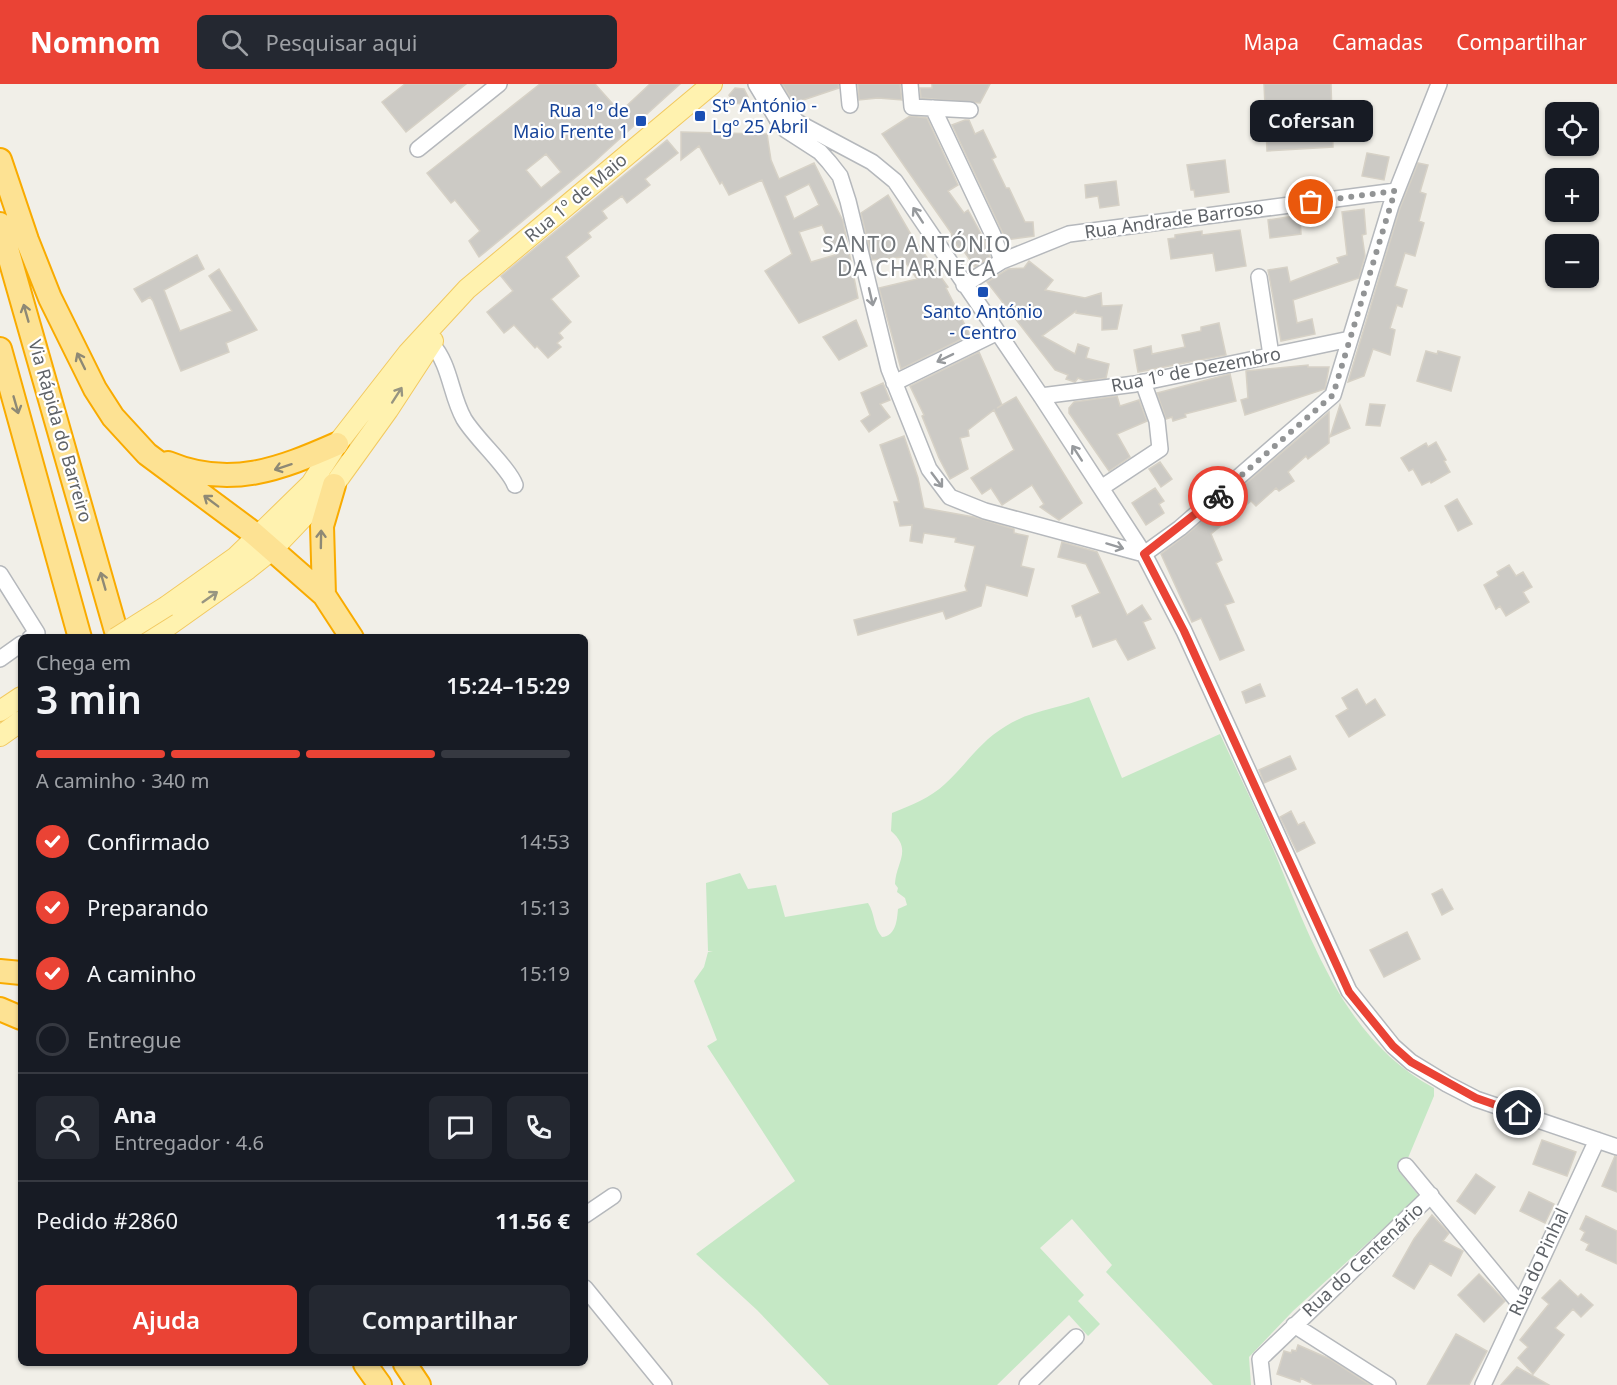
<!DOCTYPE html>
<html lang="pt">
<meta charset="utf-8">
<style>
body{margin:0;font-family:"Noto Sans",sans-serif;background:#242831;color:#f1f3f6;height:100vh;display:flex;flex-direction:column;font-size:22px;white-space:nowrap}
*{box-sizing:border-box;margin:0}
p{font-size:20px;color:#9ea1a6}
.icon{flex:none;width:33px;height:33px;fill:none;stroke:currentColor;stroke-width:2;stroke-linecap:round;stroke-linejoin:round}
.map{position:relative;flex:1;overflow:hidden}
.details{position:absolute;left:18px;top:550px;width:570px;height:732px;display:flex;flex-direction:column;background:#171b24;border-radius:9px;box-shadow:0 2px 4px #0004}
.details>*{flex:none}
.tools{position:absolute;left:1545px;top:18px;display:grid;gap:12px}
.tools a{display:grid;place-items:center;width:54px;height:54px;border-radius:9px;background:#171b24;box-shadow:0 2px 4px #0004;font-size:30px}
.pin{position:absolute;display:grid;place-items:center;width:51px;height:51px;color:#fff;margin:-26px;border:3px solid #fff;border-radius:50%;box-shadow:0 2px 6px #0007}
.courier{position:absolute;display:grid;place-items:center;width:60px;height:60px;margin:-30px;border:4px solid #ea4335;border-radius:50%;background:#fff;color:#222;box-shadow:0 2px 8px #0007}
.bubble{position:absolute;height:42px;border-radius:9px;background:#171b24;box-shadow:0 2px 4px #0004;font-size:20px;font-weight:600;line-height:42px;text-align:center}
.headline em{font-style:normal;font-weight:600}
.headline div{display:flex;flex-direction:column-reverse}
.headline{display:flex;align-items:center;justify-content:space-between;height:102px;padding:0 18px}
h1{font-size:39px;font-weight:600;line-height:45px}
.bar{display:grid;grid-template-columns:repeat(4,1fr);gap:9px 6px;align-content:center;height:72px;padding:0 18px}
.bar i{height:8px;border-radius:4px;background:#363941}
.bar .on{background:#ea4335}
.bar p{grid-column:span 4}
.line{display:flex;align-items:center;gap:15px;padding:0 18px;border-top:2px solid #363941}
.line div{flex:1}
.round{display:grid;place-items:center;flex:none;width:63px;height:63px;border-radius:9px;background:#242831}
ol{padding:0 18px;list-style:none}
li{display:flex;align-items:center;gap:18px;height:66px}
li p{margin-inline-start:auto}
li .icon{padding:6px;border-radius:50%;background:#ea4335;color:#fff;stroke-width:4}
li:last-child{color:#9ea1a6}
li i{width:33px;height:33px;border:3px solid #363941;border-radius:50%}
.primary-button{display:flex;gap:12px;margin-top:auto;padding:12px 18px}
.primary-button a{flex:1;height:69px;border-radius:9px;background:#ea4335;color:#fff;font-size:24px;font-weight:600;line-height:69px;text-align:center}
.primary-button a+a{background:#242831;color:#f1f3f6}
header{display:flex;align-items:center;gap:36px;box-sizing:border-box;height:84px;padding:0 30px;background:#ea4335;color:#fff}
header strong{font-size:28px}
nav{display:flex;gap:33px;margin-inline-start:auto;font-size:21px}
.search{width:420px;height:54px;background:#242831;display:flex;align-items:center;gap:15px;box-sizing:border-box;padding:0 21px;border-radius:9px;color:#9ea1a6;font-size:22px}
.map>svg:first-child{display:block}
.green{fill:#c5e8c5}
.building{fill:#cccac5;stroke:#d6d1c6;stroke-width:1.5;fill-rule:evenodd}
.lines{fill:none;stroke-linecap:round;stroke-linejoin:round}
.minor-casing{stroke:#b5b8bc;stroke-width:18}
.major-casing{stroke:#f2c960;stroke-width:22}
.highway-casing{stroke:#f9ab00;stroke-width:26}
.minor{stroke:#fff;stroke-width:15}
.major{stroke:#fff2af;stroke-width:20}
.highway{stroke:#fde293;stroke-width:22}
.major-bridge-casing{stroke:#f2c960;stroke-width:22;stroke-linecap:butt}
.major-bridge{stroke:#fff2af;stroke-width:20}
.oneway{stroke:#979a9d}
.oneway2{stroke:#8e8975}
.oneway3{stroke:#979581}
.done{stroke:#929495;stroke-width:6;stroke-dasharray:0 10.8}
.route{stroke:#ea4335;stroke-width:8}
.transit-dot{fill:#1a4fb4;stroke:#fff;stroke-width:2}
.labels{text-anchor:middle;stroke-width:4.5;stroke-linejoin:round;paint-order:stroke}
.transit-label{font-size:18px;fill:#164399;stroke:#fff;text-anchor:start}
.street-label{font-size:18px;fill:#5f6368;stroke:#fff}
.quarter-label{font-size:21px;letter-spacing:1.5px;fill:#70757a;stroke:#fff}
</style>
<header>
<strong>Nomnom</strong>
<div class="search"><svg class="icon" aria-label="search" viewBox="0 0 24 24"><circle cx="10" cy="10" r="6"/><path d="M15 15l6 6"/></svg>Pesquisar aqui</div>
<nav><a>Mapa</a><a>Camadas</a><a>Compartilhar</a></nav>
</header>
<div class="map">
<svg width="1617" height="1301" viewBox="0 0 1617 1301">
<rect width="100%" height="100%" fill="#f1efe8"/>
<!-- green -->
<path class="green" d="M 1089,613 L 1122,694 L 1220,650 C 1238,689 1257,727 1274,767 C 1311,855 1344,956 1434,1004 L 1434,1012 L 1408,1074 L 1397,1085 L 1419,1112 L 1293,1227 L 1249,1273 L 1251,1301 L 1213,1301 L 1106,1188 L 1112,1181 L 1072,1135 L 1040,1164 L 1084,1211 L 1078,1217 L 1100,1240 L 1088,1252 L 1069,1231 L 997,1301 L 829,1301 L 757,1226 L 696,1170 L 795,1097 L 707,962 L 717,956 L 694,897 L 704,883 L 708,868 L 713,867 L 708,867 L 706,799 L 740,789 L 748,805 L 776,801 L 785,833 L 868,819 C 875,829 873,843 882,853 C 896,852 897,836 898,825 L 907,821 L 905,814 L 897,808 L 898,804 L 895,800 C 896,778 913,766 891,747 L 892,729 C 912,721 930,714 945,700 C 967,680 979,658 1006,642 C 1031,626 1061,624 1089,613 Z"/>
<!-- building -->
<path class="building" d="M 405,0 L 466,0 L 406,48 L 382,18 Z
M 540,0 L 595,0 L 620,28 L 650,0 L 680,0 L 593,79 L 479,173 L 469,157 L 480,147 L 455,116 L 451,119 L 427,89 ZM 546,70 L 561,88 L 541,104 L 526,86 Z
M 782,0 L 838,0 L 839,4 L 794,19 Z
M 858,0 L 900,0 L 902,16 L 878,14 L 859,16 Z
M 932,0 L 990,0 L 980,19 L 921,14 L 920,4 L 932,4 Z
M 1264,0 L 1331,0 L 1333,63 L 1267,67 Z
M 735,4 L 744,5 L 748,13 L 742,20 L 733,19 L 729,11 Z
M 910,32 L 927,34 L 958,101 L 948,107 L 964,129 L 968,126 L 984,155 L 990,173 L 975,183 L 963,166 L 961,167 L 950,152 L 952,150 L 882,50 Z
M 965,36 L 969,36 L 975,50 L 983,46 L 996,73 L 992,75 L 1006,104 L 1009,104 L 1025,138 L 1033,138 L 1034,152 L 1006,156 L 952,41 Z
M 681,48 L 767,50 L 771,76 L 779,95 L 814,79 L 843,137 L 858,214 L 799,239 L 765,187 L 792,170 L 762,96 L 729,111 L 722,98 L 720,100 L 699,62 L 681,76 ZM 809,100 L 819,121 L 794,135 L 785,112 ZM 822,141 L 835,171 L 811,178 L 799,148 Z
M 667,56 L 678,69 L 645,95 L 650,101 L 627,119 L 622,112 L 602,127 L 607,134 L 588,149 L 591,153 L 566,173 L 579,192 L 551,215 L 571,238 L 559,249 L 563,254 L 557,259 L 561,263 L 548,274 L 537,262 L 535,264 L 514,241 L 504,249 L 487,228 L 513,207 L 501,192 Z
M 1367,69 L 1389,73 L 1384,96 L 1362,92 Z
M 1225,76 L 1229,108 L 1195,113 L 1194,106 L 1191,106 L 1187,81 Z
M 1418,79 L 1428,81 L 1420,108 L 1426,110 L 1419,137 L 1424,139 L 1415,172 L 1405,169 L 1395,202 L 1407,206 L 1402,223 L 1397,221 L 1390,244 L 1395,246 L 1390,271 L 1373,265 L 1364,292 L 1348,298 L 1400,124 Z
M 1116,97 L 1119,121 L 1100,124 L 1098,112 L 1086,114 L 1085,101 Z
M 888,111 L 913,154 L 948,203 L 946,204 L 970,251 L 901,285 L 879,204 L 917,195 L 902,173 L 872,176 L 861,129 Z
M 1364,125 L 1366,150 L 1362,151 L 1365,172 L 1359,194 L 1293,216 L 1297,239 L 1312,235 L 1315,250 L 1281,257 L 1268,186 L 1287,183 L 1290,198 L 1339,179 L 1337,174 L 1347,171 L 1342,128 Z
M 1300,131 L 1301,150 L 1270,154 L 1268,136 Z
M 1240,146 L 1246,182 L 1216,187 L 1213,169 L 1171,175 L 1168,155 L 1175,154 L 1175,151 L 1202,147 L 1202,151 Z
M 197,171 L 204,185 L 164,206 L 180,247 L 232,227 L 209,192 L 219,185 L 257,246 L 226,259 L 229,268 L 181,287 L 153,217 L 150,213 L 142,218 L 134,205 Z
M 1029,177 L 1053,196 L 1045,206 L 1085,214 L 1101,209 L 1102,222 L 1122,221 L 1117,245 L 1102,246 L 1102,233 L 1076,229 L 1076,227 L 1042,252 L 1075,270 L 1078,260 L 1089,264 L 1086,274 L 1109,280 L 1106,294 L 1085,297 L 1078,294 L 1075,298 L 1066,295 L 1068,291 L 1055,286 L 987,198 L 1008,185 L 1024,184 Z
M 856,236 L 867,262 L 839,276 L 823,253 Z
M 1219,239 L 1226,271 L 1138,288 L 1134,266 L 1151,262 L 1152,270 L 1185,263 L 1182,251 L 1201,247 L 1201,243 Z
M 1426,267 L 1437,270 L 1438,267 L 1460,273 L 1451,307 L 1417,297 Z
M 979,268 L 1002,321 L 997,324 L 1016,313 L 1082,419 L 1059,436 L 1040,423 L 1044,420 L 1032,401 L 1002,421 L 991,404 L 982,410 L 971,394 L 1014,366 L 994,326 L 968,346 L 969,352 L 960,354 L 968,385 L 950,395 L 939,374 L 922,332 L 924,331 L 910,302 Z
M 1308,281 L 1308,283 L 1329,283 L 1325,305 L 1245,331 L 1241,316 L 1248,314 L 1246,287 Z
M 1230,290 L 1236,317 L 1185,330 L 1186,333 L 1173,337 L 1172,333 L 1166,335 L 1157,309 Z
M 883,299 L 890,316 L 880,320 L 890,333 L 869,348 L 861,337 L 870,331 L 861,309 Z
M 1117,312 L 1120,322 L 1139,316 L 1147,337 L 1117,350 L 1130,373 L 1109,387 L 1069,329 L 1069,324 L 1074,318 Z
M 1370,320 L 1385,321 L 1380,342 L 1366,341 Z
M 1340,321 L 1350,344 L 1330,353 Z
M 1329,328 L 1329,359 L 1308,375 L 1306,372 L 1288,388 L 1294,397 L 1279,407 L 1276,404 L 1256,422 L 1251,417 L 1211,450 L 1222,476 L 1216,479 L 1234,518 L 1225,521 L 1244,566 L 1220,576 L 1201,534 L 1192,538 L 1161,470 L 1186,451 Z
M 904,352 L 918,394 L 924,424 L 974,433 L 1014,445 L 1014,449 L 1028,452 L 1021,482 L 1034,485 L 1027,512 L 986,501 L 981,522 L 946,535 L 943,527 L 858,551 L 854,536 L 967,507 L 965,502 L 975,462 L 955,458 L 956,454 L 924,449 L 922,459 L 910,457 L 912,441 L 900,442 L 894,418 L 899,418 L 880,361 Z
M 1436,358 L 1446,376 L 1444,377 L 1450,388 L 1431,399 L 1430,397 L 1422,401 L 1413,385 L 1409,387 L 1401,374 L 1426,359 L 1428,363 Z
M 1160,378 L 1172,395 L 1161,403 L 1149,385 Z
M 1155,404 L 1164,417 L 1159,420 L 1164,429 L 1146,441 L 1132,419 Z
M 1457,415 L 1472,440 L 1458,447 L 1445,422 Z
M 1062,458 L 1097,468 L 1127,531 L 1142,521 L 1151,535 L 1143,538 L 1155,564 L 1128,576 L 1116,555 L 1093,563 L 1081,531 L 1076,533 L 1072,522 L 1100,509 L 1086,480 L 1058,473 Z
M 1509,481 L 1516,492 L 1523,488 L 1532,503 L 1523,508 L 1529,518 L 1506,532 L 1500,522 L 1496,525 L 1484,501 L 1499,492 L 1497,488 Z
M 1260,600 L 1265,612 L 1246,619 L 1242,608 Z
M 1357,605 L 1366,621 L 1375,615 L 1385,631 L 1349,653 L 1336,632 L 1348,625 L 1342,614 Z
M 1290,672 L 1296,685 L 1264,699 L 1259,686 Z
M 1291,727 L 1298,741 L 1304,738 L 1315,759 L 1297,768 L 1280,733 Z
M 1442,805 L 1453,825 L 1442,831 L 1432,810 Z
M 1407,848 L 1420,875 L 1384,893 L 1370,866 Z
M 1542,1056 L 1576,1068 L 1567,1092 L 1533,1080 Z
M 1615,1072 L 1617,1073 L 1617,1108 L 1602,1102 Z
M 1476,1090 L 1495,1103 L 1475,1130 L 1457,1117 Z
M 1529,1108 L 1554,1120 L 1545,1139 L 1520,1127 Z
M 1432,1131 L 1449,1149 L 1443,1157 L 1463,1167 L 1451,1192 L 1430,1179 L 1414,1205 L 1393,1192 L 1414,1155 Z
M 1586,1132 L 1617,1147 L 1617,1180 L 1586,1166 L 1589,1160 L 1581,1156 L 1585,1148 L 1580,1145 Z
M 1479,1190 L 1505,1217 L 1484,1238 L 1458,1211 Z
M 1560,1196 L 1578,1213 L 1581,1210 L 1593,1221 L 1581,1233 L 1573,1225 L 1555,1244 L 1564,1251 L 1533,1290 L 1518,1274 L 1528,1263 L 1520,1256 L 1549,1220 L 1542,1214 Z
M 1456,1250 L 1487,1267 L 1469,1301 L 1427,1301 Z
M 1298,1261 L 1330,1275 L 1370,1301 L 1314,1301 L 1301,1294 L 1300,1298 L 1277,1290 L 1284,1267 L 1291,1269 L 1292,1266 L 1296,1267 Z
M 1517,1283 L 1549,1301 L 1501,1301 Z"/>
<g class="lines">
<!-- minor casing -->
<g class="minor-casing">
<path id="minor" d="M 756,0 L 777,35 L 786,46 L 820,68 L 829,78 L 840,92 L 848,117 L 889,285 L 929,385 L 950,413 L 985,427 L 1144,470
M 771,0 L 788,28 L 797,38 L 872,78 L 895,97 L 1041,312 L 1144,470 L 1184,547 L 1349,907 L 1393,962 L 1411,978 L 1447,1000 L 1476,1015 L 1617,1063
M 848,0 L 850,21
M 910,0 L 912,23 L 970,26
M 933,24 L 993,151 L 1002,177
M 418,65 L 499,0
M 1259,193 L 1271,271
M 964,201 L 1002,177 L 1069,150 L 1396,107
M 431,259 C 451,281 450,310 464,335 C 476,355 509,384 515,401
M 894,299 L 996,249
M 1041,312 L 1135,300 L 1350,255
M 1101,404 L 1160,365 L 1157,337 L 1143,298
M 1144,470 L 1180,444 L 1333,311 L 1391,121 L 1439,0
M 0,490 L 37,549 L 30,554
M 0,575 L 21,560
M 1406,1082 L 1519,1219
M 585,1131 L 613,1112
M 585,1204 L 664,1301
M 1294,1241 L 1388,1301
M 1027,1301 L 1076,1253
M 1263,1301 L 1260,1275 L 1431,1111
M 1483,1301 L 1597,1056"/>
</g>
<!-- major casing -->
<g class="major-casing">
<path id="major" d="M 167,522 L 236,473 L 311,400 L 337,360 L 408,269 L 467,205 L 712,0
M 151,554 L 248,485 L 272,466 L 334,401 L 388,326 L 433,257
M 0,627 L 21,613
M 0,652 L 21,637"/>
</g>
<!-- highway casing -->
<g class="highway-casing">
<path id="highway" d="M 0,76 L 27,156 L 50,214 L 95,305 L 113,333 L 147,370 L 252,448 L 324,511 L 352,554
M 0,140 L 118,554
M 0,265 L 80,554
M 168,379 C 230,405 280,385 337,360
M 324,511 L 322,442 L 334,401
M 0,887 L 21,889
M 0,925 L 21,934
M 365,1280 L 380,1301
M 405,1280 L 419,1301"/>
</g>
<!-- minor -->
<use href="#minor" class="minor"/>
<!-- major -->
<use href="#major" class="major"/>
<!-- highway -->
<use href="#highway" class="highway"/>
<!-- major-bridge casing -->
<g class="major-bridge-casing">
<path id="major-bridge" d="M 116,554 L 167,522"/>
</g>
<!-- major-bridge -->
<use href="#major-bridge" class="major-bridge"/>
</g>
<!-- one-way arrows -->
<defs><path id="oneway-shaft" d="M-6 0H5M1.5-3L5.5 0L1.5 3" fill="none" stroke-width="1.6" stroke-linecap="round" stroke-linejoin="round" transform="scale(1.5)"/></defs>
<g class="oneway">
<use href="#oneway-shaft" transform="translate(918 131) rotate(-123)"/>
<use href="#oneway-shaft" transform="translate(871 213) rotate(77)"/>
<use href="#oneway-shaft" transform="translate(945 274) rotate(154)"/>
<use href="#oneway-shaft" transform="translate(1077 369) rotate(-123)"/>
<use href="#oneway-shaft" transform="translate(937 396) rotate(53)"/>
<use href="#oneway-shaft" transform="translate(1115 462) rotate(17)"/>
</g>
<g class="oneway2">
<use href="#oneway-shaft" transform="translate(26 229) rotate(-106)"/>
<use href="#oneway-shaft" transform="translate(81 277) rotate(-116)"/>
<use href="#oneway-shaft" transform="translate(16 321) rotate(74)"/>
<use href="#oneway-shaft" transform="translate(283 383) rotate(162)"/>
<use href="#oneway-shaft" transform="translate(211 417) rotate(-143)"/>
<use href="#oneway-shaft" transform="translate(321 455) rotate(-89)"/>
<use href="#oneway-shaft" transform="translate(103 497) rotate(-106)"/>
</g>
<g class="oneway3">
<use href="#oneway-shaft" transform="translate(397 311) rotate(-57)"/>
<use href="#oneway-shaft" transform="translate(210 513) rotate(-35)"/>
</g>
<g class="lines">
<!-- done -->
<path class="done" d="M 1218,412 L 1333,311 L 1395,107 L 1311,118"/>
<!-- route -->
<path class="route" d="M 1218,412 L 1144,470 L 1184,547 L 1349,908 L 1393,962 L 1411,978 L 1476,1014 L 1519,1029"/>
</g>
<!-- markers -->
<g class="transit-dot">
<rect x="694" y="26" width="12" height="12" rx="3"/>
<rect x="635" y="31" width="12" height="12" rx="3"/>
<rect x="977" y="202" width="12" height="12" rx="3"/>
</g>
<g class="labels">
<!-- transit labels -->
<g class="transit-label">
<text x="712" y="28">Stº António -<tspan x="712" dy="21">Lgº 25 Abril</tspan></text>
<text x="629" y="33" text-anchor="end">Rua 1º de<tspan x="629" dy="21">Maio Frente 1</tspan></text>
<text x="983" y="234" text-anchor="middle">Santo António<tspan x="983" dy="21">- Centro</tspan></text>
</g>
<!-- street labels -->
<g class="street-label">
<text transform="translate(576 114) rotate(-40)" y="6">Rua 1º de Maio</text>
<text transform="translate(1174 136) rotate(-8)" y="6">Rua Andrade Barroso</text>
<text transform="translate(1196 286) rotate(-11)" y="6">Rua 1º de Dezembro</text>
<text transform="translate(60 347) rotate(74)" y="6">Via Rápida do Barreiro</text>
<text transform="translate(1363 1176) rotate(-43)" y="6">Rua do Centenário</text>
<text transform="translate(1539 1178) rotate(-65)" y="6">Rua do Pinhal</text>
</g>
<!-- quarter labels -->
<g class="quarter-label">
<text x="917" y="168">SANTO ANTÓNIO<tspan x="917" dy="24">DA CHARNECA</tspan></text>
</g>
</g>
</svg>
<div class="tools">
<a><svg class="icon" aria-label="locate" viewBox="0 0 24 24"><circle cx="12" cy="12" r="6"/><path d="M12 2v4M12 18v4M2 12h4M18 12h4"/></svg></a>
<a>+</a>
<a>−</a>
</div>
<div class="pin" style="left:1311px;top:118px;background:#ea580c"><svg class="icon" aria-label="bag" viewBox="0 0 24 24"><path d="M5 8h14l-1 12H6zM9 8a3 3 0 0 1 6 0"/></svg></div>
<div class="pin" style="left:1519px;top:1029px;background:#1f2937"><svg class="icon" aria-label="home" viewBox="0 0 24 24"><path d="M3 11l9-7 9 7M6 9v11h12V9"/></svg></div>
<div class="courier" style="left:1218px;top:412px"><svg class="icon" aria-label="bike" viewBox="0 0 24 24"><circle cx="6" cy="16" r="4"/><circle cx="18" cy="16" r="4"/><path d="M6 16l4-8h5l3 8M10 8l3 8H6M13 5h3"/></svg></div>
<div class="bubble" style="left:1250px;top:16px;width:123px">Cofersan</div>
<section class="details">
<div class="headline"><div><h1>3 min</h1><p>Chega em</p></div><em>15:24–15:29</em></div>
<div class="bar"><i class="on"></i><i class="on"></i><i class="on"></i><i></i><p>A caminho · 340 m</p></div>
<ol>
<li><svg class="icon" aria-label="check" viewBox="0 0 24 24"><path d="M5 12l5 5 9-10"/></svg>Confirmado<p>14:53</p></li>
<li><svg class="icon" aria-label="check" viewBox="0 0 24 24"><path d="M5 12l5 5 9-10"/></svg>Preparando<p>15:13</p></li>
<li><svg class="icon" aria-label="check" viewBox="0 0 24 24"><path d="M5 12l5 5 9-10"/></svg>A caminho<p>15:19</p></li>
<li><i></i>Entregue</li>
</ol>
<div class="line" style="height:108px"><a class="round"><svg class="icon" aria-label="person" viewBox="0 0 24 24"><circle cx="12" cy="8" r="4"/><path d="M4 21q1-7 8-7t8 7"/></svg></a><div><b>Ana</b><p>Entregador · 4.6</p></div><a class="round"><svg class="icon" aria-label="chat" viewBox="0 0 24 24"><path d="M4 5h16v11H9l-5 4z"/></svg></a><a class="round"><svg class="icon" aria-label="phone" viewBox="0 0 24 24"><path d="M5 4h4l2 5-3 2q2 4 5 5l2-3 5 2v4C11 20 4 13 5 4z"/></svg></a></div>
<div class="line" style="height:78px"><div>Pedido #2860</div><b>11.56 €</b></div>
<div class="primary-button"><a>Ajuda</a><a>Compartilhar</a></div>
</section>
</div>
